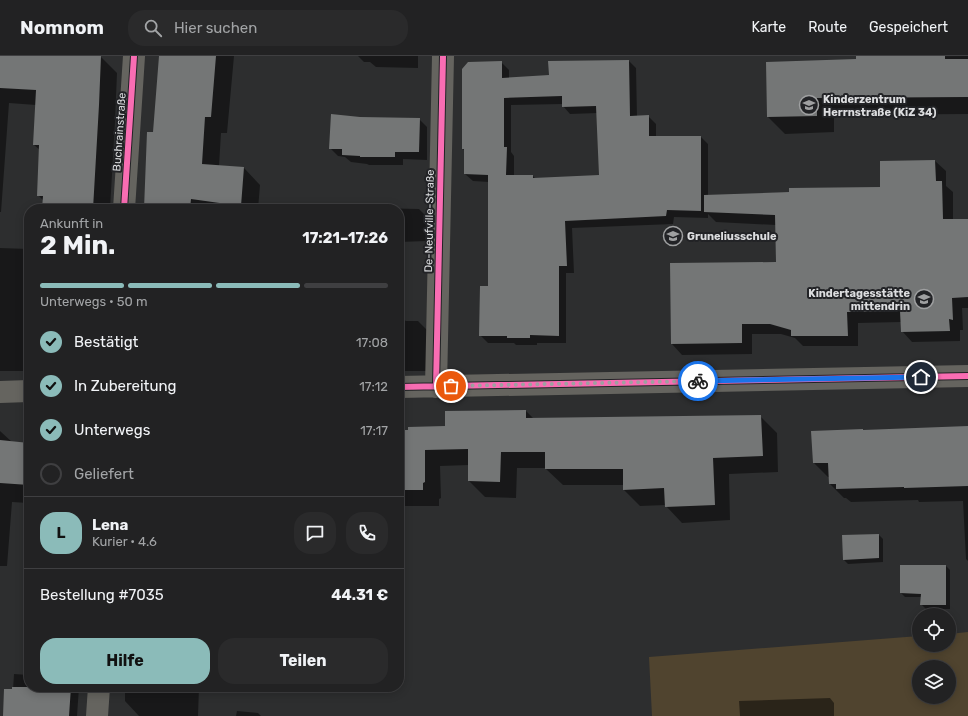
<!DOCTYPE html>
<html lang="de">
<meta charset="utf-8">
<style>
body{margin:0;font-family:Rubik,sans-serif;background:#2a2a2b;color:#f1f3f6;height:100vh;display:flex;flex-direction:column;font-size:15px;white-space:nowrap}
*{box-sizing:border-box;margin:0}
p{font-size:13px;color:#a2a4a6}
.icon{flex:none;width:22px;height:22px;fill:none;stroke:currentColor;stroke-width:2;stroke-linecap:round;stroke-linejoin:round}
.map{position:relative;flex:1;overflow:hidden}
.details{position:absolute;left:24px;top:148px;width:380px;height:488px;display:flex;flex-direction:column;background:#222223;border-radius:16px;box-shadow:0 2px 10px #0003,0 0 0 1px #3f3f41}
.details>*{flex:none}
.buttons{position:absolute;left:912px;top:552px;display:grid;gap:8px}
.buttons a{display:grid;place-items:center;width:44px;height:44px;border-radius:50%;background:#222223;box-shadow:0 2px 10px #0003,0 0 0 1px #3f3f41;font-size:20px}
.pin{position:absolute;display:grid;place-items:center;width:34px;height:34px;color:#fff;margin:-17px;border:2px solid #fff;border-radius:50%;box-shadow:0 1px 4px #0007}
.courier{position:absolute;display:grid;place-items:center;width:40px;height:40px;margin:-20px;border:3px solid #1a73e8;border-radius:50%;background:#fff;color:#222;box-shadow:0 1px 5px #0007}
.headline em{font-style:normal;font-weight:700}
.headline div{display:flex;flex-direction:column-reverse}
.headline{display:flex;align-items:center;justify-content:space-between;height:68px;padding:0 16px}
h1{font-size:26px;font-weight:700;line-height:30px}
.bar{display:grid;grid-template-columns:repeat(4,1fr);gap:6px 4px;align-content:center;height:48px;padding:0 16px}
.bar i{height:5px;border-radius:3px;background:#3f3f41}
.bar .selected{background:#8bbbb9}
.bar p{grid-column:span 4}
.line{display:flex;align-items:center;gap:10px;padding:0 16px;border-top:1px solid #3f3f41}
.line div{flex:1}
.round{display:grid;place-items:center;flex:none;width:42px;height:42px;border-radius:16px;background:#2a2a2b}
ol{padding:0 16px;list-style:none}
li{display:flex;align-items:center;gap:12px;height:44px}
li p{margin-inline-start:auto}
li .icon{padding:4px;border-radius:50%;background:#8bbbb9;color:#111;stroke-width:4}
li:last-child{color:#a2a4a6}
li i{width:22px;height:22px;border:2px solid #3f3f41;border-radius:50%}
.button{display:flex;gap:8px;margin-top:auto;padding:8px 16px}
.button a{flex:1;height:46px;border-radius:16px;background:#8bbbb9;color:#111;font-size:16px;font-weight:700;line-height:46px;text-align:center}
.button a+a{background:#2a2a2b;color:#f1f3f6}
header{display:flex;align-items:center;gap:24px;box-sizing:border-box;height:56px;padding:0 20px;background:#222223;border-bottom:1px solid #3f3f41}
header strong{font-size:19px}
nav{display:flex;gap:22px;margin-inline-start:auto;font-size:14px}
.search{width:280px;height:36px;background:#2a2a2b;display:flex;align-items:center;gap:10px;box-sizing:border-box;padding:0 14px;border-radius:16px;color:#a2a4a6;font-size:15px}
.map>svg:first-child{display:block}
.green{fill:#50442f;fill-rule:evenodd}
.shadow{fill:#0007;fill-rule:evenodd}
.building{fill:#747676;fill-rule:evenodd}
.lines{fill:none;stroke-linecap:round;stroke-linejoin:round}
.street{stroke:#65645f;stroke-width:22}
.cycleway-casing{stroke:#222326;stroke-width:8}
.cycleway{stroke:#f96db3;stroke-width:6}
.done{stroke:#9fa0a1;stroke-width:4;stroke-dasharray:0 7.2}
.route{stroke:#1a73e8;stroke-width:5}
.labels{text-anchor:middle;stroke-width:4;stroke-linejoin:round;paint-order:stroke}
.poi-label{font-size:11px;font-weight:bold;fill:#dcdddf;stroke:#222326;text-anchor:start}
.street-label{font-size:11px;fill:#dcdddf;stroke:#222326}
</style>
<header>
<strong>Nomnom</strong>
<div class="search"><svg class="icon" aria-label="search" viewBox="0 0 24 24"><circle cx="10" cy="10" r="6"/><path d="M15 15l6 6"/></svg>Hier suchen</div>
<nav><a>Karte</a><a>Route</a><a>Gespeichert</a></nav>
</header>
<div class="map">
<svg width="968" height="660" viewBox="0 0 968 660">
<rect width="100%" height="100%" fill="#2d2e2f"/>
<!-- green -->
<path class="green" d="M 968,576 L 968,660 L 652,660 L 649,601 L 919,580 L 919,589 L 949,589 L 949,578 ZM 919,611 L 949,611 L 949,641 L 919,641 Z"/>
<!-- shadow -->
<path class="shadow" d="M 0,0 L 100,0 L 117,17 L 115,66 L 110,153 L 43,153 L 44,145 L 38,139 L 40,94 L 34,89 L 36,49 L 9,47 L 1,156 L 0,156 Z
M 160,0 L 234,0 L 227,77 L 221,77 L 219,110 L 244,112 L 260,129 L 258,153 L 145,153 L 154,77 Z
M 358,0 L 418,0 L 418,12 L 376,11 L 370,6 L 364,6 Z
M 968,0 L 968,58 L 834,59 L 834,76 L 785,78 L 768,61 L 857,4 L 857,1 Z
M 629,5 L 636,12 L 637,61 L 648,60 L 656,68 L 656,81 L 701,81 L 708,88 L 708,140 L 882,132 L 935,105 L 946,115 L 946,130 L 953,136 L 953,164 L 968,164 L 968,252 L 962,252 L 963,274 L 960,274 L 960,285 L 912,286 L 902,275 L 901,266 L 858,267 L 858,290 L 803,290 L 795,282 L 781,278 L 752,278 L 752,298 L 682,299 L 672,288 L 777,207 L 776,169 L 716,166 L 708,158 L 708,162 L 674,161 L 673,168 L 572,172 L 574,217 L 566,217 L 566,287 L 537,287 L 537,289 L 516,289 L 514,287 L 488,287 L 480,279 L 489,231 L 489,126 L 473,125 L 465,118 L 465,95 L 463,93 L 501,6 L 509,14 L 509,22 L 550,20 ZM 563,48 L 563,50 L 570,58 L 598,57 L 600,120 L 536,123 L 533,120 L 514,120 L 514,100 L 511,96 L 511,49 Z
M 360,62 L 419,63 L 427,71 L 427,104 L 403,103 L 403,109 L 369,109 L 367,108 L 351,106 L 345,101 L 338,100 L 330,92 Z
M 374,152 L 419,153 L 428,162 L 427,185 L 399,186 L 399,153 L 374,153 Z
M 0,192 L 29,193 L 29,315 L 0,315 Z
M 399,231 L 405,237 L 404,264 L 406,265 L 418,265 L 433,280 L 433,315 L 399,315 Z
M 526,355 L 534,363 L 760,360 L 777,377 L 778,416 L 729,418 L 730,464 L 682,467 L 666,450 L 666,449 L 640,450 L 624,434 L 624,429 L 563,429 L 546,413 L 546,412 L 517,412 L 516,442 L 485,441 L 469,425 L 469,409 L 440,410 L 441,442 L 439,443 L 439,450 L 399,450 L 399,375 L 446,371 Z
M 968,371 L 968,505 L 966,503 L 963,445 L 919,446 L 918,444 L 851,446 L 846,442 L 844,442 L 830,428 L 830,421 L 828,421 L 814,407 L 812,376 L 864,375 Z
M 0,375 L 12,386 L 29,388 L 29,443 L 28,443 L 28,447 L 12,446 L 7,510 L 0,510 Z
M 879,479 L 883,483 L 883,506 L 848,508 L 844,504 Z
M 946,510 L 950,514 L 950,553 L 926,553 L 921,548 L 922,541 L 905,541 L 901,537 Z
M 14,618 L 29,619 L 29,631 L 79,631 L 77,660 L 4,660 L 13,634 Z
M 125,631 L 199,631 L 198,660 L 139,660 L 125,645 Z
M 830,642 L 834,647 L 834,660 L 740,660 L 739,645 Z
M 237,655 L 258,657 L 261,660 L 236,660 Z"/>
<!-- building -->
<path class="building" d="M 0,0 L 101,0 L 99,49 L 93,153 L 42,153 L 43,140 L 37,140 L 39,89 L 33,89 L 36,34 L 0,32 Z
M 159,0 L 216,0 L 211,61 L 205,61 L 202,108 L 244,111 L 241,150 L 191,143 L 190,153 L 144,153 L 147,76 L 153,76 Z
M 856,0 L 945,0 L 945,3 L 968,3 L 968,41 L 817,42 L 817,60 L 767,61 L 766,6 L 856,3 Z
M 629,4 L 630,60 L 649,59 L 649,80 L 701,80 L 701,155 L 667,154 L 666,160 L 565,165 L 567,210 L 559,210 L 559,280 L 530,279 L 530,282 L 507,282 L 507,280 L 479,280 L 480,230 L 488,230 L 488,119 L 464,118 L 464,93 L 462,93 L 462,13 L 468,6 L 502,5 L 502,22 L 549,19 L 548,5 ZM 562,40 L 562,51 L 596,50 L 599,119 L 533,122 L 533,119 L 506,119 L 507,91 L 504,91 L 504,42 Z
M 331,58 L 360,61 L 420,62 L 419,96 L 395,96 L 395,101 L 360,101 L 360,100 L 342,99 L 342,93 L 329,93 Z
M 935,104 L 936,125 L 942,125 L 943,163 L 968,163 L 968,241 L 952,242 L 953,264 L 949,263 L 950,275 L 901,276 L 900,255 L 847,256 L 848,280 L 791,280 L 791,274 L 770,268 L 742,268 L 742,287 L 671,288 L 670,207 L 776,206 L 775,159 L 704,156 L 704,139 L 789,136 L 789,132 L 880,131 L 880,105 Z
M 526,354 L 526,362 L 761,359 L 763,400 L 713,402 L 715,449 L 665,451 L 664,432 L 623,434 L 623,413 L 545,413 L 545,396 L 501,396 L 500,426 L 468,425 L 468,393 L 425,394 L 425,426 L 423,427 L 423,434 L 399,434 L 399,374 L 408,374 L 408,371 L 445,370 L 445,355 Z
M 968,370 L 968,430 L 904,432 L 904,431 L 836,433 L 836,428 L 829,428 L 828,407 L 813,407 L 811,375 L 863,373 L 863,374 Z
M 0,384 L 29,387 L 29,429 L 0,427 Z
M 879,478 L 879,502 L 843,504 L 842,479 Z
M 900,509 L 946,509 L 946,549 L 920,549 L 921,538 L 900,537 Z
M 12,631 L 71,631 L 69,660 L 3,660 L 4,633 L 12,633 Z"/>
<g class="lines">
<!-- street -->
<path class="street" d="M 124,153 L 134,0
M 399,331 L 968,320
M 436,331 L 443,0
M 0,336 L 29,335
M 97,660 L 99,631"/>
<!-- cycleway casing -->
<g class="cycleway-casing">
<path id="cycleway" d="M 124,153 L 134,0
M 399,331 L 968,320
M 436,331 L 443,0"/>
</g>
<!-- cycleway -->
<use href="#cycleway" class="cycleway"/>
</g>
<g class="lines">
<!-- done -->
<path class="done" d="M 451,330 L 698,325"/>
<!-- route -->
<path class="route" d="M 698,325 L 921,321"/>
</g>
<!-- icons -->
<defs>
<g id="school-ring" transform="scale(1)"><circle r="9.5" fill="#222326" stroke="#9fa0a1" stroke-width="1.5"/><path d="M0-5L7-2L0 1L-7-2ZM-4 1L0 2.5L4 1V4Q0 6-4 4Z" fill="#9fa0a1"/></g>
</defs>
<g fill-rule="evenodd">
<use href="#school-ring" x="809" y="49"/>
<use href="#school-ring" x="673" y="180"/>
<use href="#school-ring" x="924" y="243"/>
</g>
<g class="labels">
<!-- poi labels -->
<g class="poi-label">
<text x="823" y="47">Kinderzentrum<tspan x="823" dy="13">Herrnstraße (KiZ 34)</tspan></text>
<text x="687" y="184">Gruneliusschule</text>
<text x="910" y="241" text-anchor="end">Kindertagesstätte<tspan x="910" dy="13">mittendrin</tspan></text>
</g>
<!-- street labels -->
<g class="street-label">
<text transform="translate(119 76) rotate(-86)" y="4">Buchrainstraße</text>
<text transform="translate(429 165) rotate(-89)" y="4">De-Neufville-Straße</text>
</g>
</g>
</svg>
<div class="buttons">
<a><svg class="icon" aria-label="locate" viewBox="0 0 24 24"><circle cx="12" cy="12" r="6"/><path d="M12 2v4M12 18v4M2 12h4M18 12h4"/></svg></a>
<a><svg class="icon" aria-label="layers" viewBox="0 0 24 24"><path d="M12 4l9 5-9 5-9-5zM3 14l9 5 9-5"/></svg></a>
</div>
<div class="pin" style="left:451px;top:330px;background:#ea580c"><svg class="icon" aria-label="bag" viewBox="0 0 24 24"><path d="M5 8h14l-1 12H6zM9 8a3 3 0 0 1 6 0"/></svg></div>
<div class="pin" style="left:921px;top:321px;background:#1f2937"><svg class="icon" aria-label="home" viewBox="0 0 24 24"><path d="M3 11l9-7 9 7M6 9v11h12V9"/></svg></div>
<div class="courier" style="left:698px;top:325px"><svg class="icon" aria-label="bike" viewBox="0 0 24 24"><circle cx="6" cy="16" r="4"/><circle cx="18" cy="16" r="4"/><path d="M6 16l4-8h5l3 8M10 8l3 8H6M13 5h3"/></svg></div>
<section class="details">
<div class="headline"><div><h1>2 Min.</h1><p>Ankunft in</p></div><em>17:21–17:26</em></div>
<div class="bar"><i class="selected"></i><i class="selected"></i><i class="selected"></i><i></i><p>Unterwegs · 50 m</p></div>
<ol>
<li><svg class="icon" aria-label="check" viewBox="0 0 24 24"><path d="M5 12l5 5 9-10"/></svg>Bestätigt<p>17:08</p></li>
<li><svg class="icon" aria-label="check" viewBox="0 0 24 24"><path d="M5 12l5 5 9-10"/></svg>In Zubereitung<p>17:12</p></li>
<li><svg class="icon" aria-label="check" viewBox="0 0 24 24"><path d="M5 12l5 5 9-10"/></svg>Unterwegs<p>17:17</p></li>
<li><i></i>Geliefert</li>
</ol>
<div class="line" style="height:72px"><b class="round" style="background:#8bbbb9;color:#111">L</b><div><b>Lena</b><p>Kurier · 4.6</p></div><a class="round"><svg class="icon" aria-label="chat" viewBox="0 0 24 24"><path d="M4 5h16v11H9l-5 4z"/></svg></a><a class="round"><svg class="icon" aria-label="phone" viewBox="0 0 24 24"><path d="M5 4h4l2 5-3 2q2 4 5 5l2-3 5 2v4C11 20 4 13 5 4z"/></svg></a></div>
<div class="line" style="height:52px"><div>Bestellung #7035</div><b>44.31 €</b></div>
<div class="button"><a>Hilfe</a><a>Teilen</a></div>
</section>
</div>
